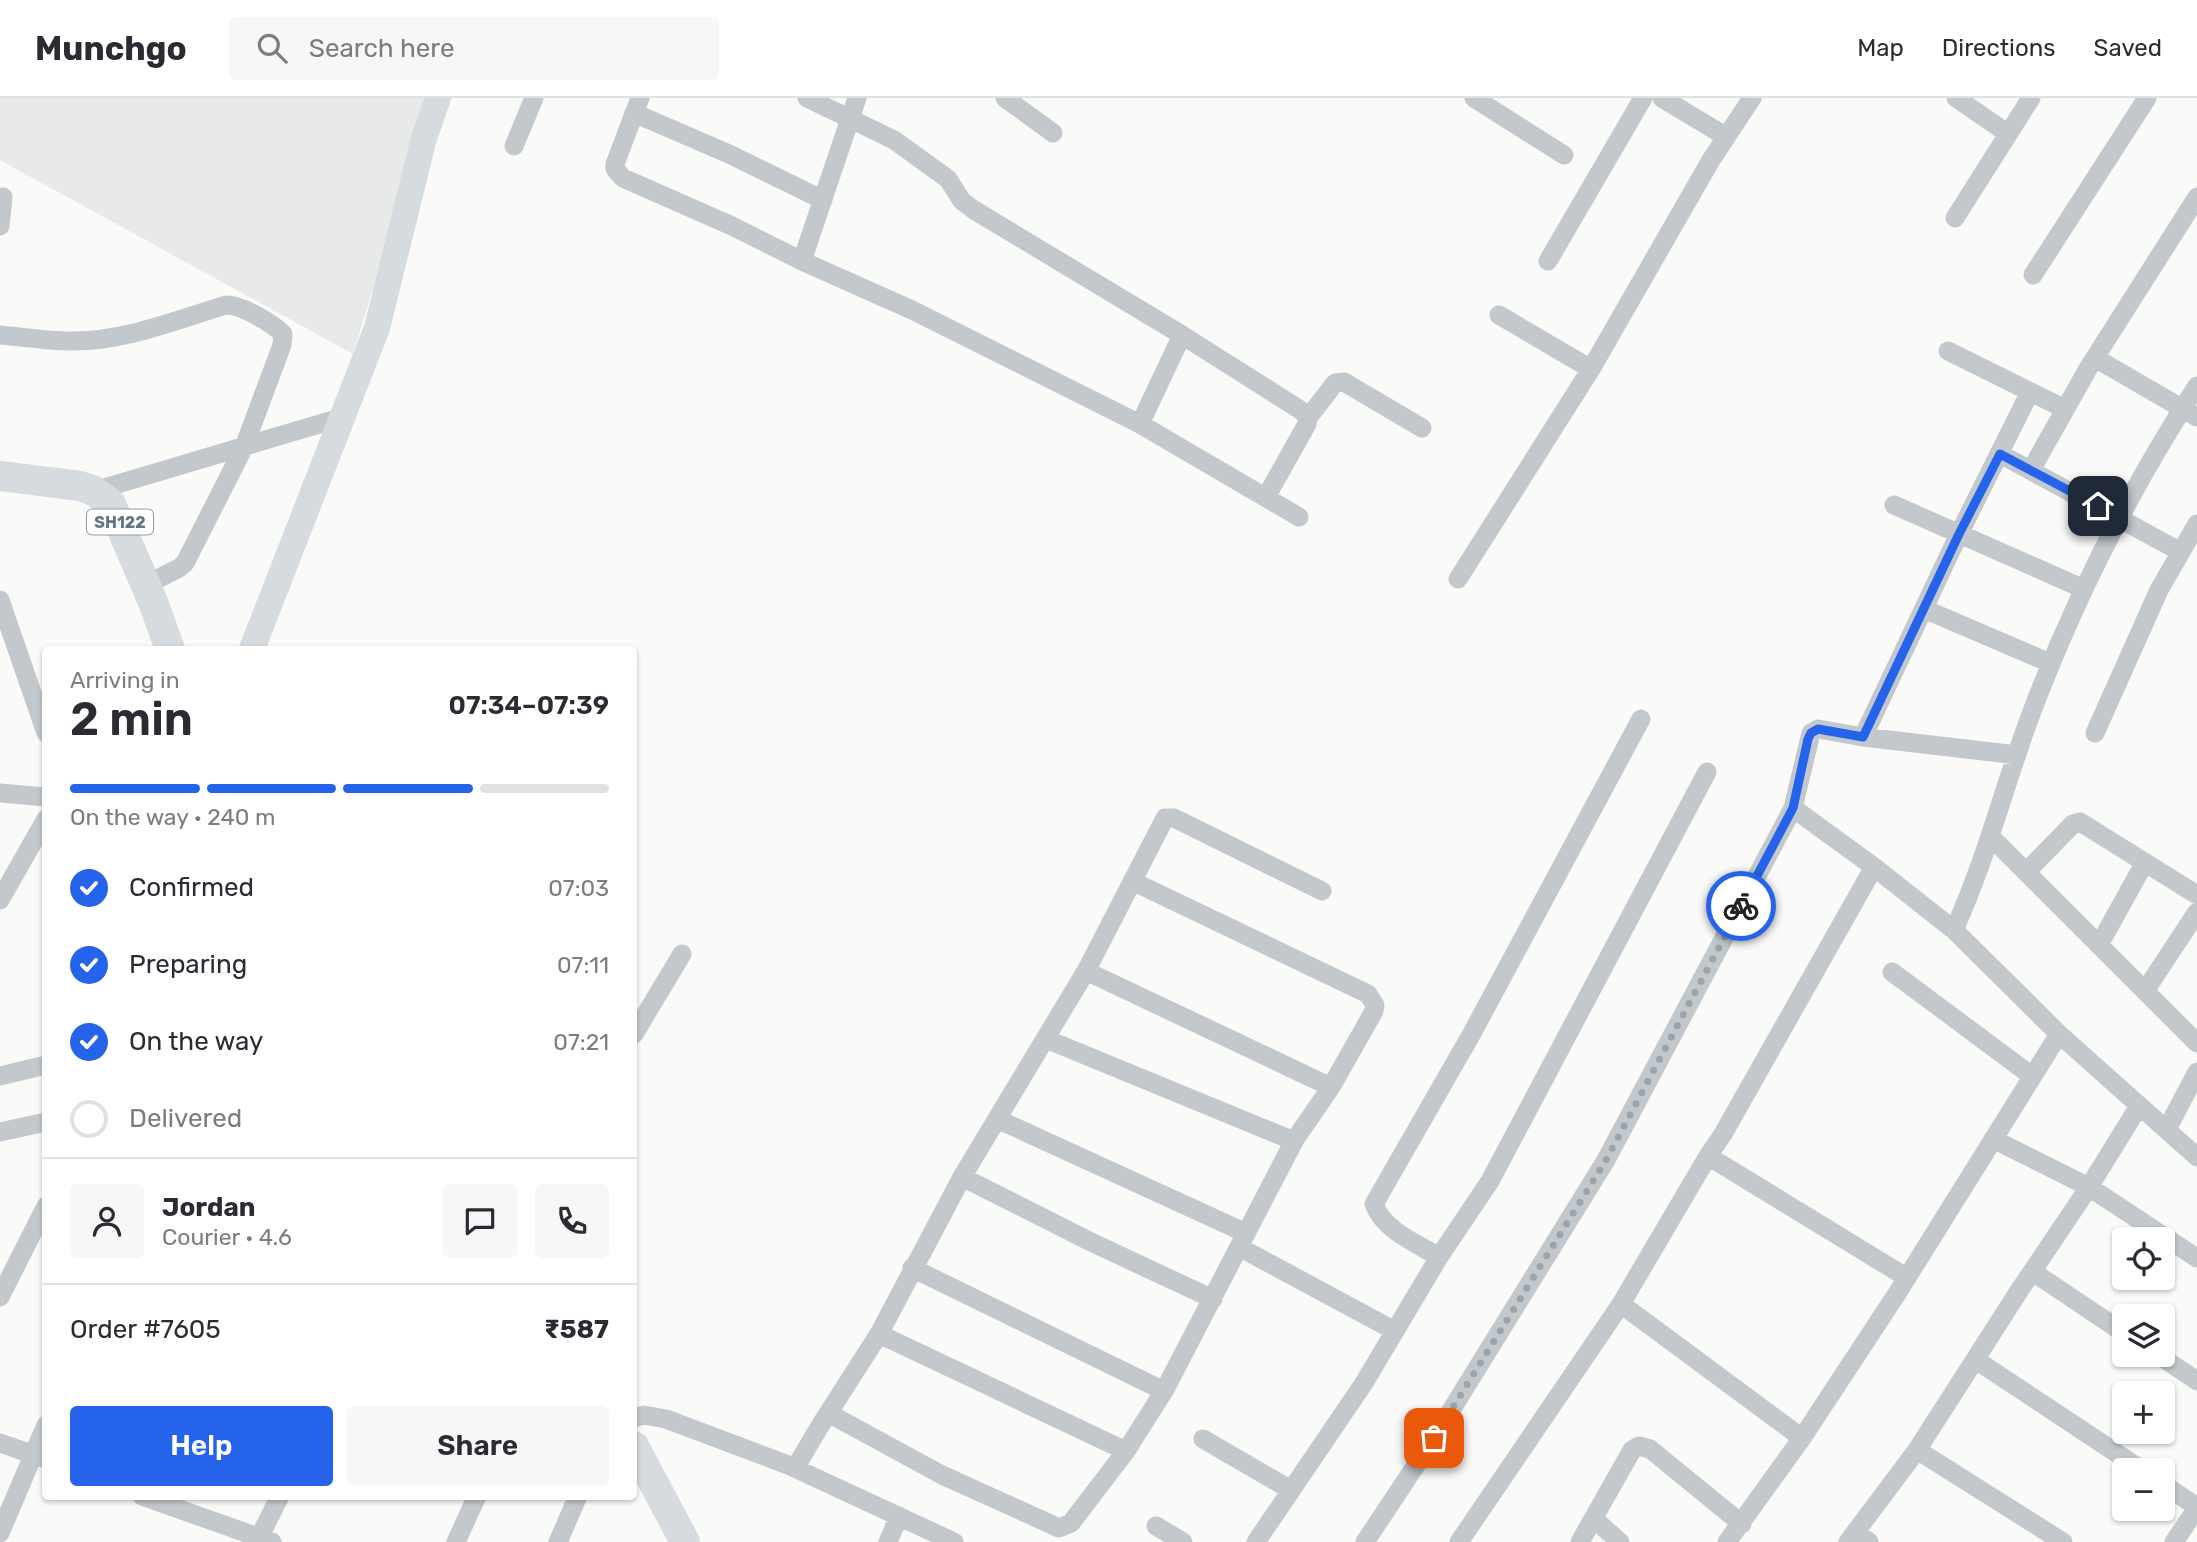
<!DOCTYPE html>
<meta charset="utf-8">
<style>
body{margin:0;font-family:Rubik,sans-serif;background:#f7f7f7;color:#2b2b33;height:100vh;display:flex;flex-direction:column;font-size:26px;white-space:nowrap}
*{box-sizing:border-box;margin:0}
p{font-size:23px;color:#7c7c81}
.icon{flex:none;width:38px;height:38px;fill:none;stroke:currentColor;stroke-width:2;stroke-linecap:round;stroke-linejoin:round}
.map{position:relative;flex:1;overflow:hidden}
.drawer{position:absolute;left:42px;top:548px;width:595px;height:854px;display:flex;flex-direction:column;background:#fff;border-radius:7px;box-shadow:0 2px 5px #0004}
.drawer>*{flex:none}
.tools{position:absolute;left:2112px;top:1129px;display:grid;gap:14px}
.tools a{display:grid;place-items:center;width:63px;height:63px;border-radius:7px;background:#fff;box-shadow:0 2px 5px #0004;font-size:35px}
.pin{position:absolute;display:grid;place-items:center;width:60px;height:60px;color:#fff;margin:-30px;border-radius:14px;box-shadow:0 4px 10px #0006}
.courier{position:absolute;display:grid;place-items:center;width:70px;height:70px;margin:-35px;border:5px solid #2563eb;border-radius:50%;background:#fff;color:#222;box-shadow:0 2px 9px #0007}
.headline em{font-style:normal;font-weight:600}
.headline div{display:flex;flex-direction:column-reverse}
.headline{display:flex;align-items:center;justify-content:space-between;height:119px;padding:0 28px}
h1{font-size:46px;font-weight:600;line-height:52px}
.bar{display:grid;grid-template-columns:repeat(4,1fr);gap:10px 7px;align-content:center;height:84px;padding:0 28px}
.bar i{height:9px;border-radius:5px;background:#e1e1e2}
.bar .active{background:#2563eb}
.bar p{grid-column:span 4}
.line{display:flex;align-items:center;gap:18px;padding:0 28px;border-top:2px solid #e1e1e2}
.line div{flex:1}
.round{display:grid;place-items:center;flex:none;width:74px;height:74px;border-radius:7px;background:#f7f7f7}
ol{padding:0 28px;list-style:none}
li{display:flex;align-items:center;gap:21px;height:77px}
li p{margin-inline-start:auto}
li .icon{padding:7px;border-radius:50%;background:#2563eb;color:#fff;stroke-width:4}
li:last-child{color:#7c7c81}
li i{width:38px;height:38px;border:4px solid #e1e1e2;border-radius:50%}
.cta{display:flex;gap:14px;margin-top:auto;padding:14px 28px}
.cta a{flex:1;height:80px;border-radius:7px;background:#2563eb;color:#fff;font-size:28px;font-weight:600;line-height:80px;text-align:center}
.cta a+a{background:#f7f7f7;color:#2b2b33}
header{display:flex;align-items:center;gap:42px;box-sizing:border-box;height:98px;padding:0 35px;background:#fff;border-bottom:2px solid #e1e1e2}
header strong{font-size:33px}
nav{display:flex;gap:38px;margin-inline-start:auto;font-size:24px}
.search{width:490px;height:63px;background:#f7f7f7;display:flex;align-items:center;gap:18px;box-sizing:border-box;padding:0 24px;border-radius:7px;color:#7c7c81;font-size:26px}
.map>svg:first-child{display:block}
.built{fill:#e8e9e9}
.lines{fill:none;stroke-linecap:round;stroke-linejoin:round}
.street{stroke:#c3c8cc;stroke-width:19}
.secondary{stroke:#d6dbdf;stroke-width:26}
.primary{stroke:#d6dbdf;stroke-width:30}
.done{stroke:#99a4ac;stroke-width:7;stroke-dasharray:0 12.6}
.route{stroke:#2563eb;stroke-width:9}
.labels{text-anchor:middle;stroke-width:7;stroke-linejoin:round;paint-order:stroke}
.shield{fill:#fff;stroke:#939fa8;stroke-width:2}
.shield-label{font-size:16px;font-weight:bold;fill:#657683}
</style>
<header>
<strong>Munchgo</strong>
<div class="search"><svg class="icon" aria-label="search" viewBox="0 0 24 24"><circle cx="10" cy="10" r="6"/><path d="M15 15l6 6"/></svg>Search here</div>
<nav><a>Map</a><a>Directions</a><a>Saved</a></nav>
</header>
<div class="map">
<svg width="2197" height="1444" viewBox="0 0 2197 1444">
<rect width="100%" height="100%" fill="#fafaf8"/>
<!-- built -->
<path class="built" d="M 0,0 L 431,0 L 353,256 L 0,62 Z"/>
<g class="lines">
<!-- street -->
<path class="street" d="M 640,0 L 615,66 L 615,71 L 623,80 L 732,128 L 802,163 L 912,212 L 1140,326 L 1299,419
M 807,0 L 894,42 L 948,81 L 962,103 L 974,112 L 1182,237 L 1302,313 L 1308,320 L 1307,326 L 1266,399
M 1005,0 L 1053,35
M 1474,0 L 1564,57
M 1662,0 L 1725,38
M 1956,0 L 2007,35
M 634,15 L 729,56 L 823,102
M 514,48 L 534,0
M 1955,120 L 2031,0
M 0,128 L 3,99
M 802,163 L 857,0
M 1548,163 L 1643,0
M 2033,177 L 2147,0
M 1499,217 L 1591,271
M 0,237 C 23,239 47,243 70,243 C 123,244 176,222 226,207 C 242,207 272,225 283,236 L 282,247 L 244,349 L 185,465 L 179,470 L 146,487
M 1948,253 L 2065,311
M 2095,260 L 2197,319
M 1308,320 L 1335,285 L 1344,284 L 1422,330
M 1140,326 L 1182,237
M 2000,356 L 2181,454
M 2031,372 L 2089,269 L 2197,99
M 94,393 L 343,319
M 1894,407 L 2084,491
M 1458,481 L 1591,271 L 1711,62 L 1752,0
M 0,502 L 46,635
M 1924,511 L 2050,565
M 2095,635 L 2159,492 L 2197,426
M 1863,639 L 1959,436 L 2030,294
M 0,695 L 46,699
M 1793,710 L 1874,769 L 1954,832 L 2059,936 L 2197,1059
M 1991,739 L 2197,945
M 2026,774 L 2073,726 L 2080,724 L 2197,797
M 0,802 L 46,721
M 1954,832 C 1986,762 2004,688 2031,616 C 2074,502 2131,390 2197,288
M 2099,847 L 2145,764
M 1086,873 L 1331,989
M 1892,874 L 2032,978
M 2145,893 L 2197,814
M 634,936 L 682,856
M 1046,941 L 1294,1043
M 0,978 L 46,967
M 997,1021 L 1246,1135
M 2167,1031 L 2197,974
M 0,1034 L 46,1024
M 1993,1041 L 2089,1089 L 2197,1160
M 1708,1058 L 1906,1179
M 962,1079 L 1091,1144 L 1213,1201
M 1239,1149 L 1395,1233
M 1439,1159 C 1416,1145 1383,1132 1374,1106 L 1471,937 L 1641,621
M 912,1170 L 1164,1293
M 2033,1174 L 2124,1235
M 0,1199 L 46,1108
M 1621,1206 L 1802,1340
M 879,1236 L 1126,1353
M 2157,1256 L 2197,1283
M 1976,1262 L 2142,1372
M 828,1315 L 942,1377 L 1059,1430 L 1071,1425 L 1126,1353 L 1164,1293 L 1294,1043 L 1331,989 L 1374,913 L 1375,907 L 1368,896 L 1132,783
M 634,1320 L 644,1317 L 666,1321 L 788,1367 L 954,1444
M 1203,1341 L 1291,1392
M 0,1345 L 46,1361
M 1917,1352 L 2063,1444
M 795,1370 L 820,1328 L 879,1236 L 962,1079 L 1086,873 L 1165,720 L 1174,720 L 1322,793
M 2163,1386 L 2197,1409
M 142,1398 L 272,1444
M 1594,1421 L 1620,1444
M 1156,1428 L 1183,1444
M 1855,1434 L 1869,1444
M 0,1435 L 46,1327
M 257,1444 L 280,1398
M 456,1444 L 477,1398
M 558,1444 L 578,1398
M 888,1444 L 899,1418
M 1256,1444 L 1364,1285 L 1439,1159 L 1490,1083 L 1707,674
M 1365,1444 L 1434,1340 L 1606,1062 L 1793,710 L 1811,635 L 1818,631 L 1863,639 L 2017,657
M 1459,1444 L 1621,1206 L 1708,1058 L 1723,1036 L 1874,769
M 1580,1444 L 1632,1352 L 1639,1348 L 1650,1351 L 1742,1426
M 1727,1444 L 1802,1340 L 1898,1194 L 2059,936
M 1848,1444 L 1917,1352 L 2019,1193 L 2089,1089 L 2139,1008
M 2174,1444 L 2197,1410"/>
<!-- secondary -->
<path class="secondary" d="M 252,551 L 377,230 L 424,40 L 438,0"/>
<!-- primary -->
<path class="primary" d="M 0,378 L 80,388 L 94,393 L 111,406 L 153,504 L 170,551
M 634,1348 L 685,1444"/>
</g>
<g class="lines">
<!-- done -->
<path class="done" d="M 1434,1340 L 1606,1062 L 1741,808"/>
<!-- route -->
<path class="route" d="M 1741,808 L 1793,710 L 1808,641 L 1811,635 L 1818,631 L 1863,639 L 1959,436 L 2000,356 L 2098,408"/>
</g>
<g class="labels">
<!-- shield labels -->
<rect class="shield" x="87" y="411.5" width="66" height="25" rx="5"/>
<g class="shield-label">
<text x="120" y="430">SH122</text>
</g>
</g>
</svg>
<div class="tools">
<a><svg class="icon" aria-label="locate" viewBox="0 0 24 24"><circle cx="12" cy="12" r="6"/><path d="M12 2v4M12 18v4M2 12h4M18 12h4"/></svg></a>
<a><svg class="icon" aria-label="layers" viewBox="0 0 24 24"><path d="M12 4l9 5-9 5-9-5zM3 14l9 5 9-5"/></svg></a>
<a>+</a>
<a>−</a>
</div>
<div class="pin" style="left:1434px;top:1340px;background:#ea580c"><svg class="icon" aria-label="bag" viewBox="0 0 24 24"><path d="M5 8h14l-1 12H6zM9 8a3 3 0 0 1 6 0"/></svg></div>
<div class="pin" style="left:2098px;top:408px;background:#1f2937"><svg class="icon" aria-label="home" viewBox="0 0 24 24"><path d="M3 11l9-7 9 7M6 9v11h12V9"/></svg></div>
<div class="courier" style="left:1741px;top:808px"><svg class="icon" aria-label="bike" viewBox="0 0 24 24"><circle cx="6" cy="16" r="4"/><circle cx="18" cy="16" r="4"/><path d="M6 16l4-8h5l3 8M10 8l3 8H6M13 5h3"/></svg></div>
<section class="drawer">
<div class="headline"><div><h1>2 min</h1><p>Arriving in</p></div><em>07:34–07:39</em></div>
<div class="bar"><i class="active"></i><i class="active"></i><i class="active"></i><i></i><p>On the way · 240 m</p></div>
<ol>
<li><svg class="icon" aria-label="check" viewBox="0 0 24 24"><path d="M5 12l5 5 9-10"/></svg>Confirmed<p>07:03</p></li>
<li><svg class="icon" aria-label="check" viewBox="0 0 24 24"><path d="M5 12l5 5 9-10"/></svg>Preparing<p>07:11</p></li>
<li><svg class="icon" aria-label="check" viewBox="0 0 24 24"><path d="M5 12l5 5 9-10"/></svg>On the way<p>07:21</p></li>
<li><i></i>Delivered</li>
</ol>
<div class="line" style="height:126px"><a class="round"><svg class="icon" aria-label="person" viewBox="0 0 24 24"><circle cx="12" cy="8" r="4"/><path d="M4 21q1-7 8-7t8 7"/></svg></a><div><b>Jordan</b><p>Courier · 4.6</p></div><a class="round"><svg class="icon" aria-label="chat" viewBox="0 0 24 24"><path d="M4 5h16v11H9l-5 4z"/></svg></a><a class="round"><svg class="icon" aria-label="phone" viewBox="0 0 24 24"><path d="M5 4h4l2 5-3 2q2 4 5 5l2-3 5 2v4C11 20 4 13 5 4z"/></svg></a></div>
<div class="line" style="height:91px"><div>Order #7605</div><b>₹587</b></div>
<div class="cta"><a>Help</a><a>Share</a></div>
</section>
</div>
